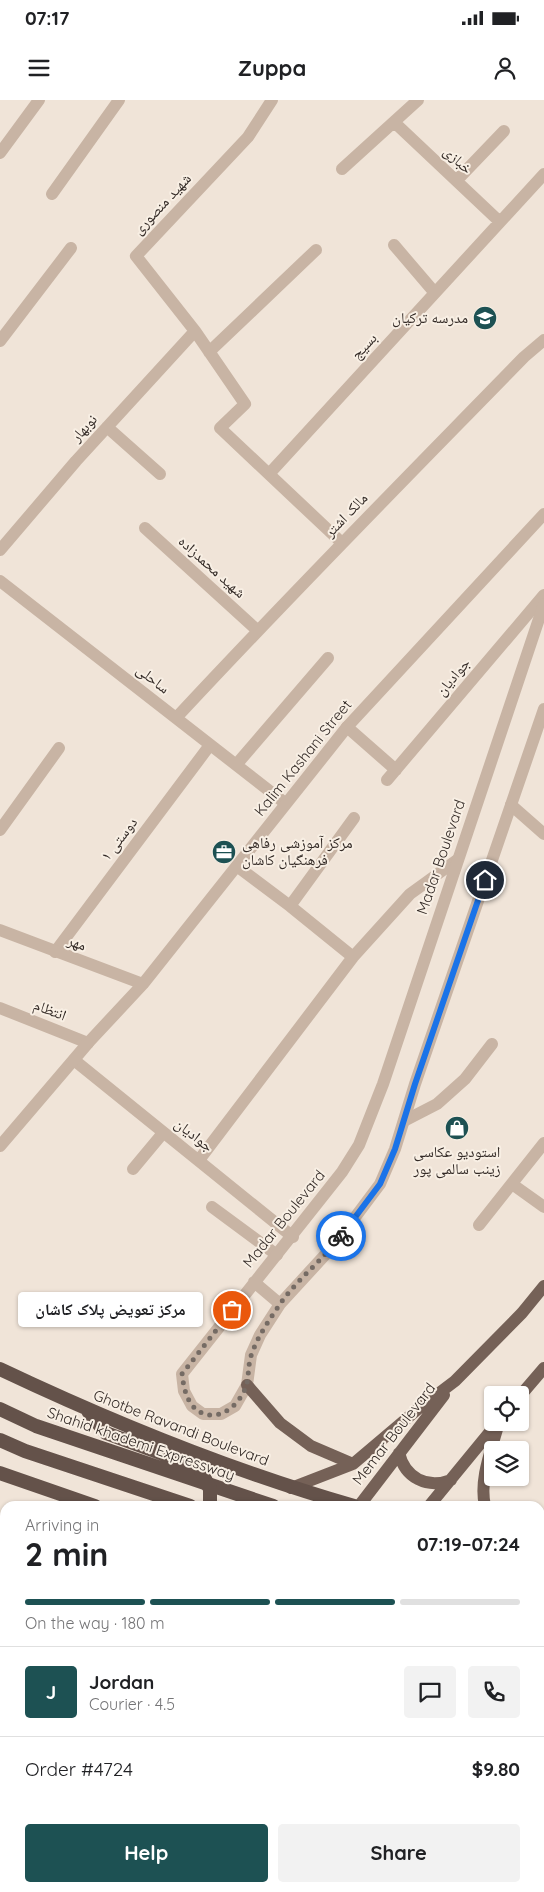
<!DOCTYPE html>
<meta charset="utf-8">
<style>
body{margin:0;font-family:Quicksand,"Noto Naskh Arabic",sans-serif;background:#f2f2f2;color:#202124;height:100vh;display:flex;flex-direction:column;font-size:19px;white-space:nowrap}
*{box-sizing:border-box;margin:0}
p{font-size:16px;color:#757577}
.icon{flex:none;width:28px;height:28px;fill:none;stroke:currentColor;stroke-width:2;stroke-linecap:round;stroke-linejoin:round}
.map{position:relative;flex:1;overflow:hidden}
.drawer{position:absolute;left:0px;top:1401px;width:545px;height:391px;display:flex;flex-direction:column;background:#fff;border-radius:15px 15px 0 0;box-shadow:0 1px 4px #0004}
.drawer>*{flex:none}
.controls{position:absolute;left:484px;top:1286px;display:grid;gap:10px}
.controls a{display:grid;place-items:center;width:45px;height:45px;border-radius:5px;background:#fff;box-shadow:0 1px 4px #0004;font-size:25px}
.pin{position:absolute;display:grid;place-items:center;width:42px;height:42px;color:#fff;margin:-21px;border:2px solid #fff;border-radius:50%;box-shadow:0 1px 5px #0007}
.courier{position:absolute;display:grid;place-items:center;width:50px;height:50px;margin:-25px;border:4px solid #1a73e8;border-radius:50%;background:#fff;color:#222;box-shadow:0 1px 6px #0007}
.bubble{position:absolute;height:35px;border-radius:5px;background:#fff;box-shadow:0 1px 4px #0004;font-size:16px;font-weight:700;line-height:35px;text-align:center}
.headline em{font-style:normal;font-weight:700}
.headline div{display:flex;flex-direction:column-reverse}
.headline{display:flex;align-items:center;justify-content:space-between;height:85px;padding:0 25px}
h1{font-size:32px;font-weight:700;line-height:38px}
.bar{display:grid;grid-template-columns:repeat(4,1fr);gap:8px 5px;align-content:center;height:60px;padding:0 25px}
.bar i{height:6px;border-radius:4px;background:#e0e0e0}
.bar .current{background:#1d5153}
.bar p{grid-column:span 4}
.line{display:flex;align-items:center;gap:12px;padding:0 25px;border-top:1px solid #e0e0e0}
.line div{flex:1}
.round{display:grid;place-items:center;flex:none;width:52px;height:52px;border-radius:5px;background:#f2f2f2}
.cta{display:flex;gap:10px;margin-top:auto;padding:10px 25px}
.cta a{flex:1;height:58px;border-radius:5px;background:#1d5153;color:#fff;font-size:20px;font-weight:700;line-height:58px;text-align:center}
.cta a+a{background:#f2f2f2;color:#202124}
.status{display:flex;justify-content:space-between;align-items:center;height:35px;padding:0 25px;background:#fff;direction:ltr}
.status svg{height:14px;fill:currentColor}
header{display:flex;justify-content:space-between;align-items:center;height:65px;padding:0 25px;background:#fff;font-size:22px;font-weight:700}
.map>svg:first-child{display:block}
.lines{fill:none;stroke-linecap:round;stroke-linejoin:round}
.minor{stroke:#c8b4a4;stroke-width:12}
.tertiary{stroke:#c8b4a4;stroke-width:12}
.primary{stroke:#756157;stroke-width:12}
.trunk{stroke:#64524a;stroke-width:14}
.trunk-bridge{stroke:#64524a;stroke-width:14}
.done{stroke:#756b64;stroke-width:5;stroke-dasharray:0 9}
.route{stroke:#1a73e8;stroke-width:6}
.labels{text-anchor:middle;stroke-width:4;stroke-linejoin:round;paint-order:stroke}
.street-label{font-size:15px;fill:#332a26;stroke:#f8efe4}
.poi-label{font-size:15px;fill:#332a26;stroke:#f8efe4;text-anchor:end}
</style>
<div class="status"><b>07:17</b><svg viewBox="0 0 49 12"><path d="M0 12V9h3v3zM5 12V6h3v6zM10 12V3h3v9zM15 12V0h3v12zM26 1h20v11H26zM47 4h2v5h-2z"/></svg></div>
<header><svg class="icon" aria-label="menu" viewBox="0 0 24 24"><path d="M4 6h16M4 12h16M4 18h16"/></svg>Zuppa<svg class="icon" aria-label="person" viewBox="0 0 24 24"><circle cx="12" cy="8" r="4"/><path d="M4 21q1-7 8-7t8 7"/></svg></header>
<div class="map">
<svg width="544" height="1792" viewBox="0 0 544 1792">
<rect width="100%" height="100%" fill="#f0e4d8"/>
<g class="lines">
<!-- minor -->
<path class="minor" d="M 272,0 L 248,37 L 136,156 L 195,231 L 245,304 L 220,328 L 342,443
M 394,22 L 500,122
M 0,53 L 39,0
M 342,69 L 418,0
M 457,80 L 504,31
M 52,94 L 119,0
M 394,145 L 435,193
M 0,241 L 71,148
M 209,252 L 316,150
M 107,327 L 160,374
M 269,374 L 544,74
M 145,428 L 257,530
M 0,450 L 76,361 L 195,231
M 0,481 L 285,703
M 176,618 C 290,495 407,377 524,257 L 544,240
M 347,627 L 396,670
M 236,665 L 328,558
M 387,680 L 544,495
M 511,705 L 544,734
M 0,730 L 59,648
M 238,767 L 290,806 L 353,857
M 290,806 L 354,718
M 55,852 L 210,645
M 0,908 L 88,943
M 74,960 L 293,1137
M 404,1021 L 437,1004 L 465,979 L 492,944
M 199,1060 L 353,857 L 410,794 L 457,760
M 133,1069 L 163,1033
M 512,1084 L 544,1107
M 212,1107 L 277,1155
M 479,1125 L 544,1043
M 272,1788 L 277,1792
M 359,1788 L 363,1792"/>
<!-- tertiary -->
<path class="tertiary" d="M 544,504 L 383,984 L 359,1045 L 342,1072 L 182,1274 L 184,1291 L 192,1306 L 203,1314 L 221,1314 L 235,1306 L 247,1285 L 251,1255 L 260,1235 L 280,1204 L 335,1144 L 380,1084 L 395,1049 L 415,984 L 544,609
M 0,830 L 143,884
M 0,1046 L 88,943 L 143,884 L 347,627 L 544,414
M 254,1182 L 280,1204
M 176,1792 L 177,1788
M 239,1792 L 241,1788"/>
<!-- primary -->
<path class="primary" d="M 247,1285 L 280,1323 L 311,1346 L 353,1364
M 520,1296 L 544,1268
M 399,1353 C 405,1378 427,1389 451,1380
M 291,1388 L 353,1364 L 418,1309 L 455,1281 L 522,1213 L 544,1186
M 359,1406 L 444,1295
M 429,1406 L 498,1322
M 485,1406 C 479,1380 491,1351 498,1326"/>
<!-- trunk -->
<path class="trunk" d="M 0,1269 C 114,1323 232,1371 354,1406
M 0,1309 L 36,1326 L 273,1406
M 88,1311 L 106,1333 L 182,1361 L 201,1371
M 0,1340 L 25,1351 L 190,1406
M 0,1373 L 95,1406
M 540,1464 L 544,1465
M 540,1497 L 544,1498
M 540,1523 L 544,1524
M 540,1552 L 544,1554"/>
<!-- trunk-bridge -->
<path class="trunk-bridge" d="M 201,1371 L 210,1389 L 210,1406"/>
</g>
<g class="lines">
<!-- done -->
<path class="done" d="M 232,1210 L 182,1274 C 184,1289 187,1306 202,1313 C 222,1322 243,1301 247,1283 C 249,1273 248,1263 252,1253 C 258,1236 268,1222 278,1207 C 295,1181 322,1161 341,1136"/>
<!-- route -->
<path class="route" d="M 341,1136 L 380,1084 L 395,1049 L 415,984 L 485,780"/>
</g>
<!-- icons -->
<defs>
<g id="school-disc" transform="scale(1.25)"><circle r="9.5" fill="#1d5153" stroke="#f8efe4"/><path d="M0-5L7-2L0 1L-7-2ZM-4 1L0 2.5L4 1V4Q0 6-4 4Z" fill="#fff"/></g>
<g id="office-disc" transform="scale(1.25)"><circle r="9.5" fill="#1d5153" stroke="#f8efe4"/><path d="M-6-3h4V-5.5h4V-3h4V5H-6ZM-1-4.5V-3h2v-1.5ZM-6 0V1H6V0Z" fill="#fff"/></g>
<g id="shop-disc" transform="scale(1.25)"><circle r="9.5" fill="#1d5153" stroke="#f8efe4"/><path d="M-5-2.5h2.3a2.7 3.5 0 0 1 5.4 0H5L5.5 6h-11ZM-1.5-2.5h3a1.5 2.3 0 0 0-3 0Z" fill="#fff"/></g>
</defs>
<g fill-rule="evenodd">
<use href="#school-disc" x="485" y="218"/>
<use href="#office-disc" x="224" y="752"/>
<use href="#shop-disc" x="457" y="1028"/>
</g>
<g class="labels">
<!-- street labels -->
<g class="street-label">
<text transform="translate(458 60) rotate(43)" y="5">خبازی</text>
<text transform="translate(162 104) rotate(-47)" y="5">شهید منصوری</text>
<text transform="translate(364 246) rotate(-47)" y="5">بسیج</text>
<text transform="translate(84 328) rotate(-48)" y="5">نوبهار</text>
<text transform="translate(346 415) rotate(-46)" y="5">مالک اشتر</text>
<text transform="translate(212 467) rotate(42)" y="5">شهید محمدزاده</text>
<text transform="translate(453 577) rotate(-50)" y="5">جوادیان</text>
<text transform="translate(153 579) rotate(38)" y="5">ساحلی</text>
<text transform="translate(303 658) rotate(-51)" y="5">Kalim Kashani Street</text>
<text transform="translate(119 739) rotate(-53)" y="5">دوستی ۱</text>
<text transform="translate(441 757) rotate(-71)" y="5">Madar Boulevard</text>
<text transform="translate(77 843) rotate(20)" y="5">مهر</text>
<text transform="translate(50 910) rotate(21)" y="5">انتظام</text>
<text transform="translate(194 1035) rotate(38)" y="5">جوادیان</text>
<text transform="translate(284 1119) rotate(-51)" y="5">Madar Boulevard</text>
<text transform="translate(181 1328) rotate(21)" y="5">Ghotbe Ravandi Boulevard</text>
<text transform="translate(394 1334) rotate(-52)" y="5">Memar Boulevard</text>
<text transform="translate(141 1344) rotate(19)" y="5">Shahid khademi Expressway</text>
</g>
<!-- poi labels -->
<g class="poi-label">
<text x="468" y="223">مدرسه ترکیان</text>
<text x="242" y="748" text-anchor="start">مرکز آموزشی رفاهی<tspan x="242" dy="17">فرهنگیان کاشان</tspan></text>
<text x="457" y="1057" text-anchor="middle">استودیو عکاسی<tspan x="457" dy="17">زینب سالمی پور</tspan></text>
</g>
</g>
</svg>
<div class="controls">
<a><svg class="icon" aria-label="locate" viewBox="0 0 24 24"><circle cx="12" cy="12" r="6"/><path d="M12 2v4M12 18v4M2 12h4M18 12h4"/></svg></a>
<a><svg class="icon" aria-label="layers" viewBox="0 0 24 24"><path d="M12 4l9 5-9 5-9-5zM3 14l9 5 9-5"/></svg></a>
</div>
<div class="pin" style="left:232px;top:1210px;background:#ea580c"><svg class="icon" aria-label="bag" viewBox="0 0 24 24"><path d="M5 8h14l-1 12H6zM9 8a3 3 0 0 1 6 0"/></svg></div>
<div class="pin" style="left:485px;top:780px;background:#1f2937"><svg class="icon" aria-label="home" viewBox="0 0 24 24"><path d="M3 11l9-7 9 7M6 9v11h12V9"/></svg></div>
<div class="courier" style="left:341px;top:1136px"><svg class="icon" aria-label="bike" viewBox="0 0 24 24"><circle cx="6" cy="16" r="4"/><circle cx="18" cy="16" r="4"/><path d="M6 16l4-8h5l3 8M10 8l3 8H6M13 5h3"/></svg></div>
<div class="bubble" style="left:18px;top:1192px;width:185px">مرکز تعویض پلاک کاشان</div>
<section class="drawer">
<div class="headline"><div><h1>2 min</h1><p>Arriving in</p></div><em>07:19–07:24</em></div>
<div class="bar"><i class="current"></i><i class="current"></i><i class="current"></i><i></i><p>On the way · 180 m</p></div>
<div class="line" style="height:90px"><b class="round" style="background:#1d5153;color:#fff">J</b><div><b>Jordan</b><p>Courier · 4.5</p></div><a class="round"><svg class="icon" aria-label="chat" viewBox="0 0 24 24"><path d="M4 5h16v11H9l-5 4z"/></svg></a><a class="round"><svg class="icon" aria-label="phone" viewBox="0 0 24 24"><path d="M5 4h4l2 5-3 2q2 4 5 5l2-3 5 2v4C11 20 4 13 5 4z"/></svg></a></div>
<div class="line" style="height:65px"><div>Order #4724</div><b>$9.80</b></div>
<div class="cta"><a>Help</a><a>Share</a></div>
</section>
</div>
